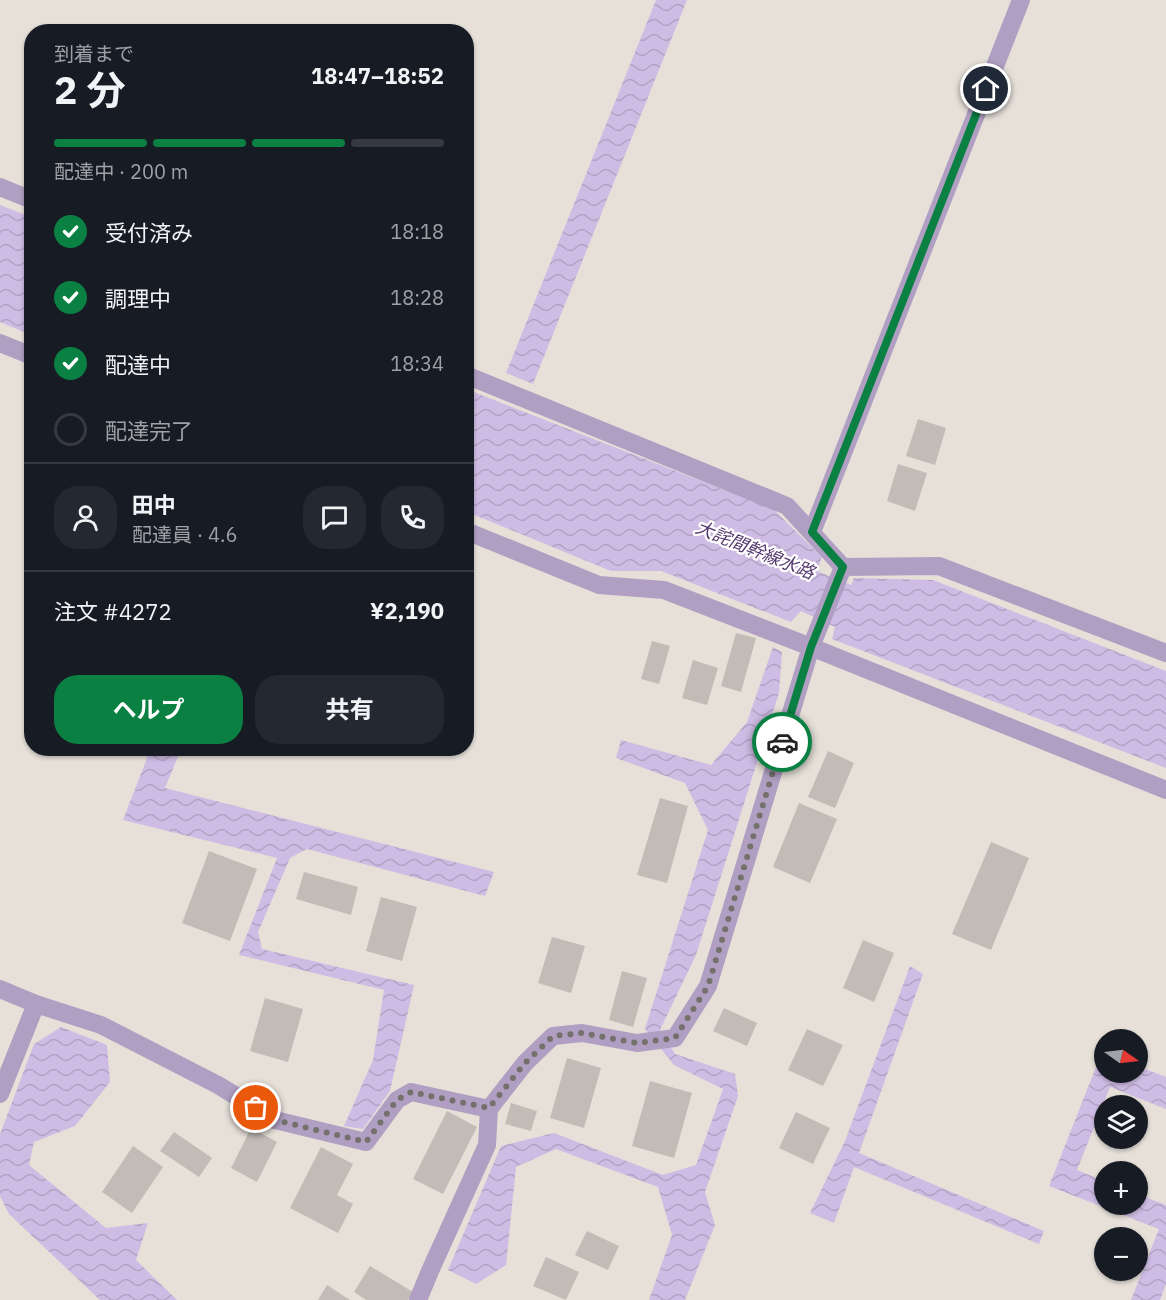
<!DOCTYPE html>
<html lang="ja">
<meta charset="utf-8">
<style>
body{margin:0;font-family:"IBM Plex Sans","Noto Sans JP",sans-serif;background:#242831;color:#f1f3f6;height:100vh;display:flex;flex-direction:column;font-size:22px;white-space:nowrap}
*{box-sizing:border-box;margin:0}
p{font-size:20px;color:#9ea1a6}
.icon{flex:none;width:33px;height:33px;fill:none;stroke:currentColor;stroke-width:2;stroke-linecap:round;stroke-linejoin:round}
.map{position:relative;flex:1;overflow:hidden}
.side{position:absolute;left:24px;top:24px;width:450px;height:732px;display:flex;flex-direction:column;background:#171b24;border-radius:24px;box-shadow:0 2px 4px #0004}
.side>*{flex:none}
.needle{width:39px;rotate:104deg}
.buttons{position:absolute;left:1094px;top:1029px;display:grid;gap:12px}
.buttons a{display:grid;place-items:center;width:54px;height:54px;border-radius:50%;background:#171b24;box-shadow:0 2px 4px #0004;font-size:30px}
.pin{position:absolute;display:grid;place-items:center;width:51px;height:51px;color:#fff;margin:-26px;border:3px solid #fff;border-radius:50%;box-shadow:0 2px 6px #0007}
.courier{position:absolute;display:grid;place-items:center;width:60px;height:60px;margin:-30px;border:4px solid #0b8043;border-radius:50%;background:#fff;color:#222;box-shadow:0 2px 8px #0007}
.overview em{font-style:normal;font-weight:700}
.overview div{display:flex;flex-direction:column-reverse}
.overview{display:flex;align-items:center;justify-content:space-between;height:102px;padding:0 30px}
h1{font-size:39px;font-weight:700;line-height:45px}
.bar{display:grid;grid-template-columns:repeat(4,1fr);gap:9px 6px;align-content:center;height:72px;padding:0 30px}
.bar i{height:8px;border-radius:4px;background:#363941}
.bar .selected{background:#0b8043}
.bar p{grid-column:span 4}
.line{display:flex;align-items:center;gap:15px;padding:0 30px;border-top:2px solid #363941}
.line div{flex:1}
.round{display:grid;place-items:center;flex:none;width:63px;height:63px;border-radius:24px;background:#242831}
ol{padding:0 30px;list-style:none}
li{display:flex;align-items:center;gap:18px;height:66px}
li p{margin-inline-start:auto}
li .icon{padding:6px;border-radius:50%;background:#0b8043;color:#fff;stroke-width:4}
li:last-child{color:#9ea1a6}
li i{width:33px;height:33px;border:3px solid #363941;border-radius:50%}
.action{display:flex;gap:12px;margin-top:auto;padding:12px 30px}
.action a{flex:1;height:69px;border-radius:24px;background:#0b8043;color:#fff;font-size:24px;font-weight:700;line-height:69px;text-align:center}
.action a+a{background:#242831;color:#f1f3f6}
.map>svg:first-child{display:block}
.water{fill:url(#water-waves)}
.building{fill:#c1bcb5}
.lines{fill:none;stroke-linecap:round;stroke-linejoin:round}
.street{stroke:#b09fc2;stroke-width:18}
.done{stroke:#74706c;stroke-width:6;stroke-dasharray:0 10.8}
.route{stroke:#0b8043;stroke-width:8}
.labels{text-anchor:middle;stroke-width:4.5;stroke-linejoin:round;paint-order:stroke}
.water-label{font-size:18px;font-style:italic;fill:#553a6e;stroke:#fff}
</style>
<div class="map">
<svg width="1166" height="1300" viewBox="0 0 1166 1300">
<defs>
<pattern id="water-waves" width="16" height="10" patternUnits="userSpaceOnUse" patternTransform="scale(1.5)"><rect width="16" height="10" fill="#cfbce4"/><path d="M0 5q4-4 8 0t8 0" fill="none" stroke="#b2a2c4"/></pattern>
</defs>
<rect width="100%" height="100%" fill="#e6e0d9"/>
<!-- water -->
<path class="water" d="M 656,0 L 687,0 L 533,384 L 506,373 Z
M 0,205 L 31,217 L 31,335 L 0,322 Z
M 466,389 L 773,509 L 822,557 L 817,571 L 851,585 L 854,578 L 933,580 L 1166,671 L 1166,768 L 832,639 L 835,627 L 801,611 L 791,622 L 661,571 L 611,571 L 467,512 Z
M 773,647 L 782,652 L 779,693 L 696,955 L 660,1030 L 675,1054 L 735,1074 L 738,1096 L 705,1192 L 715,1225 L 685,1300 L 649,1300 L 672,1235 L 658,1187 L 556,1149 L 516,1167 L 506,1265 L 476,1284 L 448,1270 L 501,1146 L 554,1133 L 663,1175 L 696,1165 L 723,1089 L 674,1065 L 645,1029 L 708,830 L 685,783 L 616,758 L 621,740 L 711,765 L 747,722 Z
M 151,748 L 181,749 L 165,788 L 494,872 L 485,896 L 307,849 L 290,858 L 258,932 L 262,949 L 414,985 L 390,1091 L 363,1129 L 344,1126 L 373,1060 L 384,990 L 239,955 L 277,858 L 123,820 Z
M 910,966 L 923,974 L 859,1153 L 1044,1231 L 1039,1244 L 854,1167 L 834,1223 L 810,1213 L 845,1141 Z
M 61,1027 L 107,1045 L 110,1082 L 75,1126 L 34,1142 L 29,1165 L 106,1228 L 148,1223 L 136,1260 L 177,1300 L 100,1300 L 9,1214 L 0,1196 L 0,1134 L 34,1044 Z
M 1102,1052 L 1104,1053 L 1104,1072 L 1137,1072 L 1137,1066 L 1166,1077 L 1166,1109 L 1110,1087 L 1077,1170 L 1104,1181 L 1104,1204 L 1137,1204 L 1137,1194 L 1166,1205 L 1166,1284 L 1160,1300 L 1131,1300 L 1159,1229 L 1049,1186 Z"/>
<!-- building -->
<path class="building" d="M 918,419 L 946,428 L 935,465 L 906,456 Z
M 898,464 L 927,473 L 915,511 L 887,501 Z
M 736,633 L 756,638 L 741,692 L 721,686 Z
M 652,641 L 670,646 L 659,684 L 641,679 Z
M 693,660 L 718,668 L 707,705 L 682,698 Z
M 828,751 L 854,763 L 835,808 L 808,797 Z
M 660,798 L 688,806 L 667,883 L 637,875 Z
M 799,803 L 837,819 L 810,883 L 773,867 Z
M 991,842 L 1029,858 L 991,950 L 952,934 Z
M 209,851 L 257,869 L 230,941 L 182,923 Z
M 304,872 L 358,887 L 351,915 L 296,899 Z
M 381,897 L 417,907 L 402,961 L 366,951 Z
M 552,937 L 585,946 L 571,993 L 538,983 Z
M 863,940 L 894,953 L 874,1002 L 843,988 Z
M 622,971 L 647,978 L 633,1027 L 609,1020 Z
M 265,998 L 303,1009 L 288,1062 L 250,1051 Z
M 724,1008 L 757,1023 L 747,1046 L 713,1031 Z
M 807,1029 L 843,1045 L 823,1086 L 788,1070 Z
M 567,1058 L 601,1068 L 584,1128 L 550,1118 Z
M 650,1081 L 692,1093 L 674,1158 L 632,1146 Z
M 511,1103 L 537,1111 L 531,1131 L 505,1124 Z
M 447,1111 L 477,1127 L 443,1194 L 413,1179 Z
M 796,1112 L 830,1128 L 813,1164 L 779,1148 Z
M 251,1128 L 277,1142 L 257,1182 L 231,1168 Z
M 174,1132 L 212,1158 L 199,1177 L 160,1151 Z
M 133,1146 L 163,1167 L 132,1213 L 102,1192 Z
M 321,1147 L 353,1164 L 337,1195 L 353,1204 L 338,1233 L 290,1208 Z
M 587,1231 L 619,1246 L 608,1270 L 575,1255 Z
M 546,1257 L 579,1272 L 566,1300 L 533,1286 Z
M 370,1266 L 413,1292 L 408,1300 L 366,1300 L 354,1292 Z
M 327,1285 L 350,1300 L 318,1300 Z"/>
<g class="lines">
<!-- street -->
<path class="street" d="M 0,187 L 32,200
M 0,343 L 32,356
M 466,375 L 787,506 L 843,567 L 939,566 L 1166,653
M 466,531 L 599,585 L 664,590 L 811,647 L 1166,790
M 812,532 L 1021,0
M 0,989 L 36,1004 L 101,1025 L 218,1085 L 275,1120 L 366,1142 L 397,1100 L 411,1092 L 489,1109
M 0,1094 L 36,1004
M 418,1300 L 430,1271 L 487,1145 L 489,1109 L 525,1063 L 553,1036 L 582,1033 L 637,1043 L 675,1038 L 708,986 L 811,647 L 843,567"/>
</g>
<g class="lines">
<!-- done -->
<path class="done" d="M 256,1108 L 275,1120 L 366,1142 L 397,1100 L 411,1092 L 489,1108 L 525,1063 L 553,1036 L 582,1033 L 637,1043 L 675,1038 L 708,986 L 782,742"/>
<!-- route -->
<path class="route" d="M 782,742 L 811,647 L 843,567 L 812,532 L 986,89"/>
</g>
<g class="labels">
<!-- water labels -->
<g class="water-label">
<text transform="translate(755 550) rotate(22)" y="6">大詫間幹線水路</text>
</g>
</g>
</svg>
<div class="buttons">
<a><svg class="needle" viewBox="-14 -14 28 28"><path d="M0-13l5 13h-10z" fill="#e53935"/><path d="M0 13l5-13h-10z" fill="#9ea1a6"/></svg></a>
<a><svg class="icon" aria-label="layers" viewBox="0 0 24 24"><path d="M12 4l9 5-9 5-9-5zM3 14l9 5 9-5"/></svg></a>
<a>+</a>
<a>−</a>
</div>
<div class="pin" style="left:256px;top:1108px;background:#ea580c"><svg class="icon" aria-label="bag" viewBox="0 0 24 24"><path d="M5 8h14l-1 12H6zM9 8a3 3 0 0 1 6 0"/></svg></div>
<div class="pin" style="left:986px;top:89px;background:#1f2937"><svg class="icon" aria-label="home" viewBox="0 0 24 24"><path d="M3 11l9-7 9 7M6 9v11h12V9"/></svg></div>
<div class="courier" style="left:782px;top:742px"><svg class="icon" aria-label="car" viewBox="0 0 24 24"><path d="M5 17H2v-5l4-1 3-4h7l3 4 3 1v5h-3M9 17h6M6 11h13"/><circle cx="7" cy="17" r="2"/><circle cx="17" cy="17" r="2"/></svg></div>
<section class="side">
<div class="overview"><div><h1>2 分</h1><p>到着まで</p></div><em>18:47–18:52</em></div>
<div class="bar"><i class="selected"></i><i class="selected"></i><i class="selected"></i><i></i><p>配達中 · 200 m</p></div>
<ol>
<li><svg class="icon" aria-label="check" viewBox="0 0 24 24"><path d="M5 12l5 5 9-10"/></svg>受付済み<p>18:18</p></li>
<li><svg class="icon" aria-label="check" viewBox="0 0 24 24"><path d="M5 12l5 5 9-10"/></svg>調理中<p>18:28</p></li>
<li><svg class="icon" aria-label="check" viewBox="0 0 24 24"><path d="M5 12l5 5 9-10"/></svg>配達中<p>18:34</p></li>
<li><i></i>配達完了</li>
</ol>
<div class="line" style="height:108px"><a class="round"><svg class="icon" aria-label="person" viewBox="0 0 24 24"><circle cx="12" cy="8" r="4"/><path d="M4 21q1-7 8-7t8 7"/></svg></a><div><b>田中</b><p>配達員 · 4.6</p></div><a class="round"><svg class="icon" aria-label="chat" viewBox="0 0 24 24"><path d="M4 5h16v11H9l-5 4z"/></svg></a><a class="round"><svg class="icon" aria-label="phone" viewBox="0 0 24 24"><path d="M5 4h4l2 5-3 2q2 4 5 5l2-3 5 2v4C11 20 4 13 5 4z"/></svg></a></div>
<div class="line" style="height:78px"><div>注文 #4272</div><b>¥2,190</b></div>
<div class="action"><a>ヘルプ</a><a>共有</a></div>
</section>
</div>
